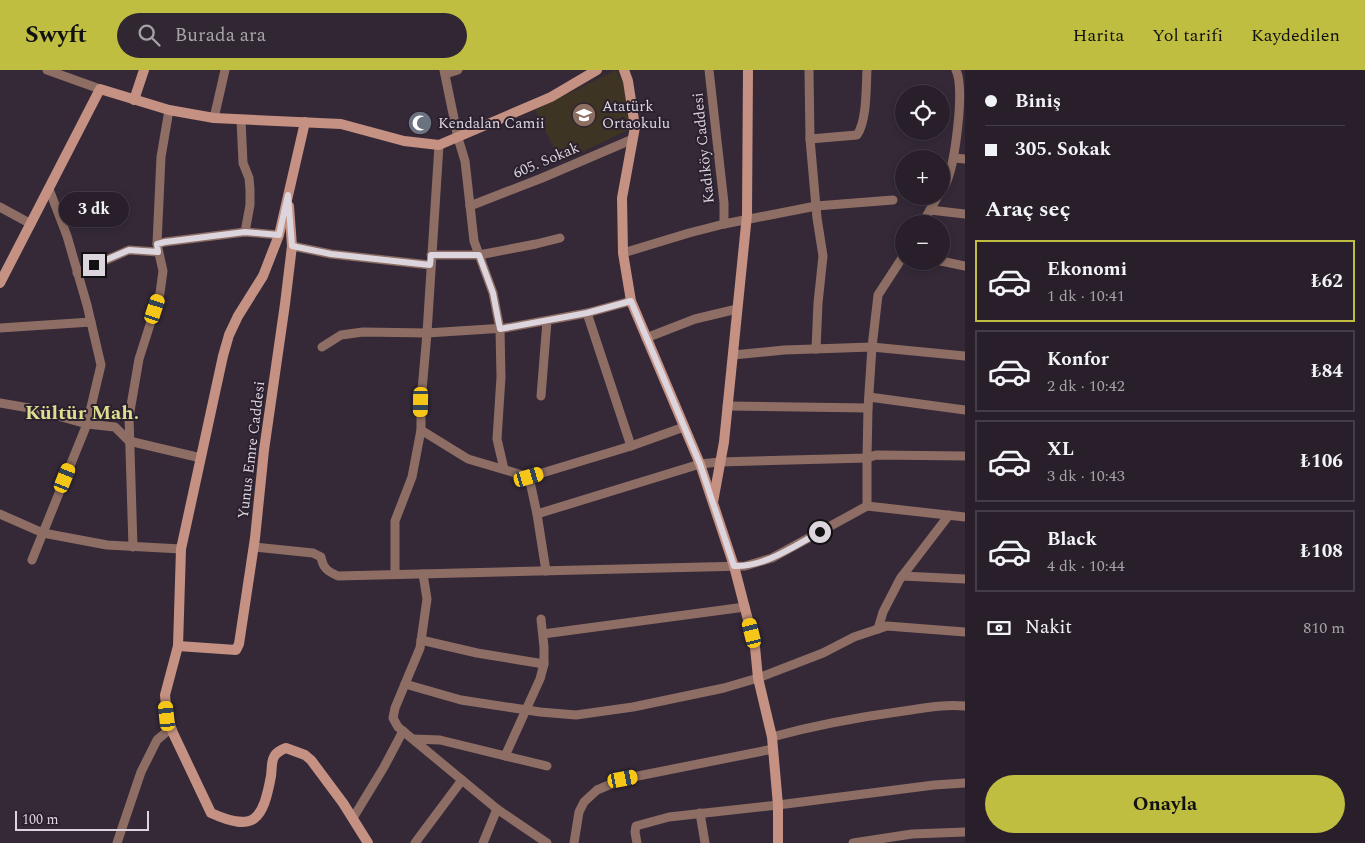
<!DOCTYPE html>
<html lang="tr">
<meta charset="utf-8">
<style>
body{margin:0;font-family:Spectral,serif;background:#302732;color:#f1f3f6;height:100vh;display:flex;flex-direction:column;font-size:19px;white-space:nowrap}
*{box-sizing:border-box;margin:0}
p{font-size:16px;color:#a5a2a8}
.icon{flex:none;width:28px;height:28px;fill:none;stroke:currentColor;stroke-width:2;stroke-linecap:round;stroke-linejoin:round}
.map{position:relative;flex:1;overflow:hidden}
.panel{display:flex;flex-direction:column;background:#281f2a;width:400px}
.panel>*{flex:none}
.hud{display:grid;align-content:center;height:110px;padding:0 20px;background:#281f2a}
.buttons{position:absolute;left:895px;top:15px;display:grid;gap:10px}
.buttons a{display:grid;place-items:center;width:55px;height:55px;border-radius:50%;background:#281f2a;box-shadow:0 2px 8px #0003,0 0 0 1px #443d47;font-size:25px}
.scale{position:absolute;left:15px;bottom:12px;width:134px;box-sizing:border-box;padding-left:5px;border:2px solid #dcd5de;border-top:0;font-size:14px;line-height:18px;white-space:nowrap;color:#dcd5de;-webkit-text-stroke:4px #2b202e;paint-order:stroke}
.end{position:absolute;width:22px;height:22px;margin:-11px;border:6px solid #dcd5de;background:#111;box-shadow:0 0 0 2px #111}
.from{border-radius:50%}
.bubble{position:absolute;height:35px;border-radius:18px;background:#281f2a;box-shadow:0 2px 8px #0003,0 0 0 1px #443d47;font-size:16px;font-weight:700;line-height:35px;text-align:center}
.car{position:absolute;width:15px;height:30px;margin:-15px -8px;border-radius:6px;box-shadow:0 0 4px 1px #0007;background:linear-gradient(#f5c518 24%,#345 0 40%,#f5c518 0 76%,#345 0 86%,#f5c518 0)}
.hud b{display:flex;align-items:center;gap:18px;height:48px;font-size:19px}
.hud b+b{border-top:1px solid #443d47}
.hud i{width:12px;height:12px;background:#f1f3f6}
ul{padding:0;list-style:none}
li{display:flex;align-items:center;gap:15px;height:82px;margin:0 10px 8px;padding:0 10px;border:2px solid #443d47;border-radius:0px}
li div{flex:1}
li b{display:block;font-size:19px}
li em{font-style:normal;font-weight:700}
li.selected{border-color:#c0be41}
li>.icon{width:45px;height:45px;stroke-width:1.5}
h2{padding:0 20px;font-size:22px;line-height:60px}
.pay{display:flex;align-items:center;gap:12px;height:55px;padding:0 20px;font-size:19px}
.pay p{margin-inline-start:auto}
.cta{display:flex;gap:10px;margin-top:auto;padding:10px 20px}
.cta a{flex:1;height:58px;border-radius:30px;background:#c0be41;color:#111;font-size:20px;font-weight:700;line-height:58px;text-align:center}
header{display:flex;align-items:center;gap:30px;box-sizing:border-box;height:70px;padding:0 25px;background:#c0be41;color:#111}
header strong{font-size:24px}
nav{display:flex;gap:28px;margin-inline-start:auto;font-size:18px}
.search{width:350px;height:45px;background:#302732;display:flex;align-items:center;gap:12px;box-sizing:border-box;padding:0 18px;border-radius:28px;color:#a5a2a8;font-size:19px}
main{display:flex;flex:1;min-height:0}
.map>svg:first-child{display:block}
.education{fill:#3e3424}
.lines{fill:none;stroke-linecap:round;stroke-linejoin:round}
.street{stroke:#8e6e64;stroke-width:9}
.secondary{stroke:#c59182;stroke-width:10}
.route{stroke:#dcd5de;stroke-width:6}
.labels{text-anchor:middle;stroke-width:4;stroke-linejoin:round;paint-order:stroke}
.poi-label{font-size:15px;fill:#dcd5de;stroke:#2b202e;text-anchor:start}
.street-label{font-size:15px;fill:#dcd5de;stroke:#2b202e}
.district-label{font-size:20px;font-weight:bold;fill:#dede90;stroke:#2b202e}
</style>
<header>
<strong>Swyft</strong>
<div class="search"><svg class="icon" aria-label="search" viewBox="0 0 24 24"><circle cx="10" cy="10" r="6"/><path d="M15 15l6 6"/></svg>Burada ara</div>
<nav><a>Harita</a><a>Yol tarifi</a><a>Kaydedilen</a></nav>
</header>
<main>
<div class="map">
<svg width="965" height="773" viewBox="0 0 965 773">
<rect width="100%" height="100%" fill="#352938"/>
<path class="education" d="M616 0 623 12 629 37 630 59 561 92 535 40Z"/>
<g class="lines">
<g class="street">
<path d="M47 0 100 19"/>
<path d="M444 0 458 68 465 91 474 171 493 223 500 259 501 307 497 369 504 399"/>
<path d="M709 0 724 133V154"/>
<path d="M809 0 810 69 817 148 823 186 818 233 816 279"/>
<path d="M445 4 458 0"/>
<path d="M214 48 225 0"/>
<path d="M241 50 243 93 249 108 250 119V135L245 162"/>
<path d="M810 69 857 65C867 51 866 17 867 0"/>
<path d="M954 88 965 89"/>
<path d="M941 121C943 118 946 115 947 111 955 91 965 19 956 0"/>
<path d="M470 136 542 108 633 69"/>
<path d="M0 137 31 154"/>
<path d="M930 140 965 144"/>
<path d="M922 154 938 126"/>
<path d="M157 174 165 172 245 162 279 165"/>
<path d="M292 176 331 184 430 195"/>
<path d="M623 183 689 163 724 154 816 136 893 130"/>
<path d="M431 185H479L536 174 560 168"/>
<path d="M941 191 965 196"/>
<path d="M77 203 129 180 158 182"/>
<path d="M587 243 631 376"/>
<path d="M0 258 91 252"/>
<path d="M646 268 695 249 737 239"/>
<path d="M322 277 341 265 363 262 427 263 505 258 587 243 631 231"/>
<path d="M733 285 784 280 872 277 965 286"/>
<path d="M541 326 547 251"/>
<path d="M869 327 965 340"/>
<path d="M0 333 29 338 87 354 115 357 129 371 201 388"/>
<path d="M727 336 868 338"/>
<path d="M421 360 468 389 529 407 631 376 684 357"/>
<path d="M529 407 537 444 546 501"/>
<path d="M867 436 965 447"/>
<path d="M0 444 43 463 107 475 181 479"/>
<path d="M537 444 700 394 720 392 867 388 876 385 965 386"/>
<path d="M133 477 129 347 139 289 160 223 163 201 157 174 161 87 169 40"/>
<path d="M254 477 313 483 321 487C323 498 327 501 338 506L745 496 772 488 867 436V388L868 338 872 277 878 225 904 185"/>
<path d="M32 490 87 354 101 295 87 235 67 166 49 119"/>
<path d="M395 504V451L412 407 421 360V332L427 263 439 75"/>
<path d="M423 504 427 529 420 578 395 638 393 648 398 657 497 739 547 773"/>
<path d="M902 506 965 509"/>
<path d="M878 559 883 542 900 509 949 445"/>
<path d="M543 564 745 537"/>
<path d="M421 570 477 583 544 594"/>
<path d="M405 614 461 630 540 642 576 645 633 637 724 618 758 608 823 583 854 567 887 556 965 562"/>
<path d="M772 667C816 655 859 647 904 641 924 638 944 634 965 636"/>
<path d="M413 669 440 670 547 696"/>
<path d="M505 686 540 609 544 594V577L541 549"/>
<path d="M700 743 705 773"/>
<path d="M353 748 384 697 403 661"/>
<path d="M117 773 141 702 157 670 171 658"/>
<path d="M415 773 462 710"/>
<path d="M483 773 497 739"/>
<path d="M574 773 579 742 584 732 597 720 623 709 773 679"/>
<path d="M637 773 635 762 636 756 669 747 778 735 934 715 965 713"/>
<path d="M853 773 912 764 965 762"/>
</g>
<g class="secondary">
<path d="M624 0 628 11 635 57 622 128 623 183 631 231 700 394 734 496 755 577 758 608 772 667 778 735V773"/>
<path d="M134 30 144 0"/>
<path d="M305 52 279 165 263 206 238 246 229 265 223 286 181 479 178 576 165 625 167 646 173 663 211 743C255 763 263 749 271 706 272 700 271 692 274 687 276 682 281 680 286 678L305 685 311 690 343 733 368 773"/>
<path d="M0 213 100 19 169 40 214 48 341 54 404 71 439 75 551 27 597 0"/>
<path d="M713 432 724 372 747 145 748 0"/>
<path d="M178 576 236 580 239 574 255 468 264 380 285 234 292 176 289 136"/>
</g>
</g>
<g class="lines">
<path class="route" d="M94 195 129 180 158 182 157 174 165 172 245 162 279 165 288 125 292 176 331 184 430 195 431 185H479L493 223 500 259 587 243 631 231 700 394 734 496C765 497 794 476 820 462"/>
</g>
<defs>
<g id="school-disc" transform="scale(1.25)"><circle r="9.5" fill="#8d6e63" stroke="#2b202e"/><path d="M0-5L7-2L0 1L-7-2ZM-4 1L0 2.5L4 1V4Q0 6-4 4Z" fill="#fff"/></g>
<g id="mosque-disc" transform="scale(1.25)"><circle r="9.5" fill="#6b7280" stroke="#2b202e"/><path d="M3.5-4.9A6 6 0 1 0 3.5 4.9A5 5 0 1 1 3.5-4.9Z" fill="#fff"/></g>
</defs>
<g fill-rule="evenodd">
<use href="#school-disc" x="584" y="45"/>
<use href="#mosque-disc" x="420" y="53"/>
</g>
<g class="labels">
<g class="poi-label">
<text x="602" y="41">Atatürk<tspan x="602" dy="17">Ortaokulu</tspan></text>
<text x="438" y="58">Kendalan Camii</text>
</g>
<g class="street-label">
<text transform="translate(703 78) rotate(-96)" y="5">Kadıköy Caddesi</text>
<text transform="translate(546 90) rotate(-23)" y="5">605. Sokak</text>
<text transform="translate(251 380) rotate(-83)" y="5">Yunus Emre Caddesi</text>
</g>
<g class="district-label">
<text x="82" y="349">Kültür Mah.</text>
</g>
</g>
</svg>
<div class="buttons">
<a><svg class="icon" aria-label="locate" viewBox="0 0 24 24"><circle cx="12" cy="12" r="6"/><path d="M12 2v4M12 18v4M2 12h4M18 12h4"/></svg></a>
<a>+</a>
<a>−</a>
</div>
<div class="scale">100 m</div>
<i class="end from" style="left:820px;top:462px"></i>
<i class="end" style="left:94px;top:195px"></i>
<div class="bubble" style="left:59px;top:122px;width:70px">3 dk</div>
<i class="car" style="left:155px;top:239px;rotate:18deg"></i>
<i class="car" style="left:421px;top:332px;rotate:181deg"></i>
<i class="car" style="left:529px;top:407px;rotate:74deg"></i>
<i class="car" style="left:65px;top:408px;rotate:22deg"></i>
<i class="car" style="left:752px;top:563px;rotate:346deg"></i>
<i class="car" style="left:167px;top:646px;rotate:354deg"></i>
<i class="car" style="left:623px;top:709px;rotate:79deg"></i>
</div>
<section class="panel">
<div class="hud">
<b><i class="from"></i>Biniş</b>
<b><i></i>305. Sokak</b>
</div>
<h2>Araç seç</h2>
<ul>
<li class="selected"><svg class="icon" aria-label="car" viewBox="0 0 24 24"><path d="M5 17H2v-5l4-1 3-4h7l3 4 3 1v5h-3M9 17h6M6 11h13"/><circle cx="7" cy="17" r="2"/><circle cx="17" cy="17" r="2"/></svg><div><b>Ekonomi</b><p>1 dk · 10:41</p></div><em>₺62</em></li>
<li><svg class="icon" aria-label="car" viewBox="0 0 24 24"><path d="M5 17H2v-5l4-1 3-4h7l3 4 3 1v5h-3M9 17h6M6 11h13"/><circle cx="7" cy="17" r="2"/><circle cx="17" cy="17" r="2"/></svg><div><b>Konfor</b><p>2 dk · 10:42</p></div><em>₺84</em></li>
<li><svg class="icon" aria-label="car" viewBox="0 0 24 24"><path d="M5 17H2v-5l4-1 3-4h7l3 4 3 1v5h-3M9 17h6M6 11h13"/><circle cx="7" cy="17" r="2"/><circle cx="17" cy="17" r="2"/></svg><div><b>XL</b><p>3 dk · 10:43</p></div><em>₺106</em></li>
<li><svg class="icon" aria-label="car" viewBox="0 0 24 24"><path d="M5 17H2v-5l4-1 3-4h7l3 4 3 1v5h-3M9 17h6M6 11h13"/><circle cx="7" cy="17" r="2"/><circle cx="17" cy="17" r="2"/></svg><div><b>Black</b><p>4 dk · 10:44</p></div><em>₺108</em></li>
</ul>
<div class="pay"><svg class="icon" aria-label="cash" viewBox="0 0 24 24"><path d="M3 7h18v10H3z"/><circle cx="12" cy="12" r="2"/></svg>Nakit<p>810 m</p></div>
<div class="cta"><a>Onayla</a></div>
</section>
</main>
